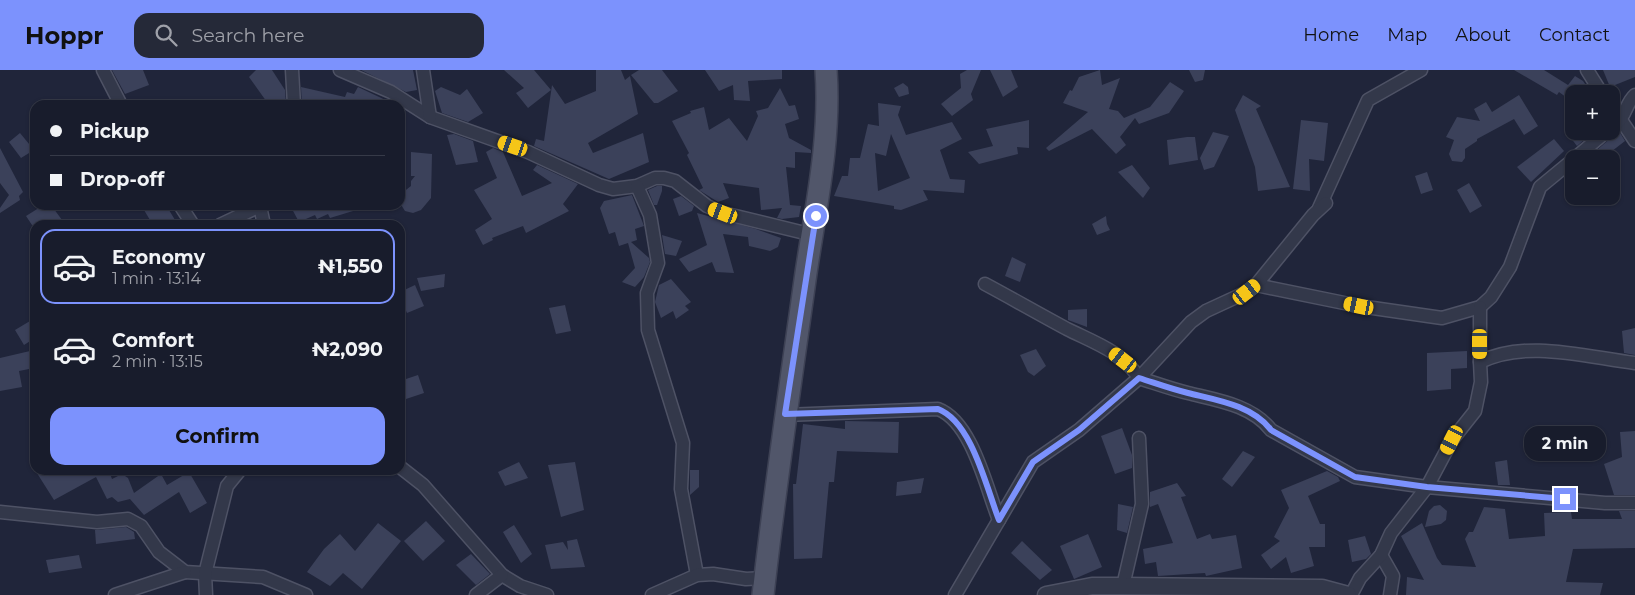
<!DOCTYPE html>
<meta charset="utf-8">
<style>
body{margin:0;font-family:Montserrat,sans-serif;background:#252938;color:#f1f3f6;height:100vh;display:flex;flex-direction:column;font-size:19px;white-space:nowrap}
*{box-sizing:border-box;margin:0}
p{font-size:16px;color:#9fa1a9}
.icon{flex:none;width:28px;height:28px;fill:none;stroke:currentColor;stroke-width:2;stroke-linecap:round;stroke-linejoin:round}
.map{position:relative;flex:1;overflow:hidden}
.details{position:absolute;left:30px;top:150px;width:375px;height:255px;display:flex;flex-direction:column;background:#181c2c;border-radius:15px;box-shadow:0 1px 4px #0004,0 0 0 1px #363a48}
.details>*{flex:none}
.top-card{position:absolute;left:30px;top:30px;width:375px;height:110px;border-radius:15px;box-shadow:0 1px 4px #0004,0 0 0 1px #363a48;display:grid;align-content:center;height:110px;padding:0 20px;background:#181c2c}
.buttons{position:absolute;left:1565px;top:15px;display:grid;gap:10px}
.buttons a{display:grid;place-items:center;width:55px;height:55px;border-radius:10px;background:#181c2c;box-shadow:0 1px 4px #0004,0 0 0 1px #363a48;font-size:25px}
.end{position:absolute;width:22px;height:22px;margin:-11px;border:6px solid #7c92fd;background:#fff;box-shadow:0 0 0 2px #fff}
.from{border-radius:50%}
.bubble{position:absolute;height:35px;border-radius:15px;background:#181c2c;box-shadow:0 1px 4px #0004,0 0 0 1px #363a48;font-size:16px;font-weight:700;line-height:35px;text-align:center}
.car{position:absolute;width:15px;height:30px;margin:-15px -8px;border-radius:6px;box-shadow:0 0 4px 1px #0007;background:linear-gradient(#f5c518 24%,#345 0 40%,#f5c518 0 76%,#345 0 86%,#f5c518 0)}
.top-card b{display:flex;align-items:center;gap:18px;height:48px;font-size:19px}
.top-card b+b{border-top:1px solid #363a48}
.top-card i{width:12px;height:12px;background:#f1f3f6}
ul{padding:9px 0 0;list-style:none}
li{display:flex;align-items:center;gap:15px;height:75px;margin:0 10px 8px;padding:0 10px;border:2px solid transparent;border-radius:15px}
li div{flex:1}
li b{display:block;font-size:19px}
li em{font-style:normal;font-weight:700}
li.current{border-color:#7c92fd}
li>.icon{width:45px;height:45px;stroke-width:1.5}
.button{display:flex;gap:10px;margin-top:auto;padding:10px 20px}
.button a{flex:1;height:58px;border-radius:15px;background:#7c92fd;color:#111;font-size:20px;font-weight:700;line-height:58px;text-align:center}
header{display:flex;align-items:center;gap:30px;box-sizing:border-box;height:70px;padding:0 25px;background:#7c92fd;color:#111}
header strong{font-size:24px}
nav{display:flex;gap:28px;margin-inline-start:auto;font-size:18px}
.search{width:350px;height:45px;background:#252938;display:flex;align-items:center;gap:12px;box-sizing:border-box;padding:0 18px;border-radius:15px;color:#9fa1a9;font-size:19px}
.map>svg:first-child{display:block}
.building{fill:#3b415a;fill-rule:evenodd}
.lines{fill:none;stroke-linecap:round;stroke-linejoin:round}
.minor-casing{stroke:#4e5265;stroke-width:15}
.tertiary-casing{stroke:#4e5265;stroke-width:19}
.primary-casing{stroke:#3d4154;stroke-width:24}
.minor{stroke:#33384a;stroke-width:12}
.tertiary{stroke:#33384a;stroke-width:16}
.primary{stroke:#51566a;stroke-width:21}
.route{stroke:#7c92fd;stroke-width:6}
</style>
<header>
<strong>Hoppr</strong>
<div class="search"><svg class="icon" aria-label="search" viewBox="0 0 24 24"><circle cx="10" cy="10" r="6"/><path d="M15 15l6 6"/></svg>Search here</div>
<nav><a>Home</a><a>Map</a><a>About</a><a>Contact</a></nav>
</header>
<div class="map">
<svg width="1635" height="525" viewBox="0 0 1635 525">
<rect width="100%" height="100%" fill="#20253a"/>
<g class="building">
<path d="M112 0H143L149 15 125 24Z"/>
<path d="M256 0H272L285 20 286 35H269L249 7Z"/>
<path d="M361 0H413L417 20 406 22Z"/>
<path d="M504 0H534L551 20 528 38 516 23 524 18Z"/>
<path d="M596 0H621L625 10 630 6 638 44 588 73 593 83 643 63 649 92 609 109 534 76 536 69 544 71 552 15 565 34 596 21Z"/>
<path d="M639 0H662L678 21 658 33H654L631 5Z"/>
<path d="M705 0H782V9L748 11 750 31 734 30 733 15 719 21Z"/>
<path d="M967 0H981L971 24 973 30 952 46 941 34 961 18 960 4Z"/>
<path d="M990 0H1011L1018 17 1003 27Z"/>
<path d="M1100 0 1102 15 1120 8 1109 39 1118 41 1124 48 1150 37 1170 12 1184 21 1169 43 1139 54 1135 48 1120 67 1126 75 1116 84 1092 59 1049 81 1046 78 1088 42 1063 33 1070 20 1072 21 1079 7Z"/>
<path d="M1189 0H1205L1203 10 1195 12Z"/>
<path d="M1514 0H1544L1568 15 1575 6 1583 11 1592 24H1574V33L1559 22 1557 25Z"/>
<path d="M1603 0H1635V7L1610 17Z"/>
<path d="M903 13 908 17 909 24 899 27 894 18Z"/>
<path d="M301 17 345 27 347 22 354 24 358 17 396 35H302Z"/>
<path d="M441 17 460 25 467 19 483 43 468 52 442 43 435 21Z"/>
<path d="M780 18 789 36 795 35 799 49 785 54 789 68 811 80V83L795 82V98L786 97 790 135 801 136 799 147 782 149 777 148 782 138 761 140 759 118 723 113 729 128 718 132 699 120 703 118 687 85 689 83 672 51 691 43 690 41 704 37 709 60 729 48 747 71 758 46 756 41 768 38Z"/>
<path d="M1243 25 1261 36 1256 39 1290 117 1258 121 1255 97 1235 40Z"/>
<path d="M1519 25 1538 56 1524 65 1514 49 1477 69V71L1465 79V88L1462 92 1452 91 1449 84 1454 70 1446 67 1457 47 1480 51 1474 39 1486 32 1492 42Z"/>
<path d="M878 33 901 36 898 45 906 65 952 52 962 69 940 80 950 109 965 110 964 123 923 120 928 130 901 140 894 139V136L834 126 842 106H848L850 88H860L868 54 879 56ZM891 64 910 108 878 121 875 83 886 86Z"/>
<path d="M1029 50V78L1017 77 1018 84 979 94 968 82 993 76 986 59Z"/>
<path d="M1301 50 1328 53 1324 91 1309 89 1310 121 1293 119Z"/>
<path d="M1577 61H1594L1577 76 1570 67Z"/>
<path d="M1615 61H1619L1625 71 1603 88 1597 80 1612 67Z"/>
<path d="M1213 62 1229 66 1214 97 1204 100 1200 88Z"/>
<path d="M20 63 34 80 21 88 9 72Z"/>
<path d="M454 64 473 71 478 92 456 95 447 65Z"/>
<path d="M1187 67H1195L1198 90 1169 95 1167 70Z"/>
<path d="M1554 69 1564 81 1531 112 1517 97Z"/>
<path d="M0 78 23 122 19 126 20 130 0 143V138L9 125 0 113Z"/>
<path d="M493 78 503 82 522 126 552 113 533 100 537 95 578 114 563 134 569 141 526 163 523 156 492 168 493 170 483 175 475 160 492 149 474 120 497 108 486 82Z"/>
<path d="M411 82 432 84 431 128 421 140 413 143 405 141 400 133 402 123 411 116V111L415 106H411Z"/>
<path d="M1132 95 1150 118 1143 128 1118 102Z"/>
<path d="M1427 102 1433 120 1421 124 1415 106Z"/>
<path d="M1469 113 1482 136 1470 143 1457 120Z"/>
<path d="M657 116H662V121L657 135H654L648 120Z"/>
<path d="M632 125 644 156 635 159 637 170 631 172 649 188 650 192 644 207 635 217 622 212 635 198 628 173 619 176 615 162 609 164 600 138 604 131Z"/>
<path d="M681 126 694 136 692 141 679 146 673 129Z"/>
<path d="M51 135 62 150 54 155H32L26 146 42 136 45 138Z"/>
<path d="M141 135H166L178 155H153Z"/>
<path d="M302 135H363V138L330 148 328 144 317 149 315 145 299 152 292 139Z"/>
<path d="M697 143 756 159 781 168 778 177 770 181 749 176 748 167 723 164 734 203 716 202 712 192 689 202 679 189 707 175Z"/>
<path d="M1106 146 1107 154 1110 160 1097 165 1092 154Z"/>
<path d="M662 165 682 171 676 186 665 184Z"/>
<path d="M1012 187 1026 194 1020 212 1005 206Z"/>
<path d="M445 204 444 217 421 221 417 208Z"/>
<path d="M671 209 691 232 685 236 689 240 676 249 673 241 661 248 655 232 659 215Z"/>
<path d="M415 215 424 236 407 243 400 228V222Z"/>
<path d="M565 235 571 261 556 264 549 238Z"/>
<path d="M1087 239V257L1068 250V240Z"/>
<path d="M35 248V268L24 275 15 260Z"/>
<path d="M1635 258V285L1624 283 1622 261Z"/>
<path d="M1036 279 1046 296 1034 306 1028 302 1020 285Z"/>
<path d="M30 281 34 298 19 301 22 317 0 321V288Z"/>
<path d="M1467 281V298L1451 299V319L1427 321V283Z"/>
<path d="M418 305 424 323 400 331V311Z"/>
<path d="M845 351 899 352 898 383 837 381 834 412H829L822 488 794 489 793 414H796L803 354 845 359Z"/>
<path d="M1122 358 1132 385V398L1115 404 1101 366Z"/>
<path d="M1635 361V425H1614L1604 394 1622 387 1620 362Z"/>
<path d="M1243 381 1255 387 1232 417 1222 409Z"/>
<path d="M1507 390 1510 415H1498L1495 392Z"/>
<path d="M519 392 528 408 505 416 498 402Z"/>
<path d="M575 392 584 440 561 447 548 395Z"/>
<path d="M35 400H110L109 401 112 409 122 404 128 408 134 423 161 404 167 415 189 402 207 433 190 443 179 422 144 445 130 429 118 432 112 427 107 429 96 407 54 430Z"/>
<path d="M690 400H699V417L690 425Z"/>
<path d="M1327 401 1338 407 1340 411 1308 426 1320 454H1325V477H1309L1314 496 1291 503 1286 487 1271 499 1261 485 1280 471 1274 467 1289 438 1281 420Z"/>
<path d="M924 408 921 423 896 426 897 412Z"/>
<path d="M1177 413 1186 426 1181 427 1197 469 1210 464 1212 469 1236 465 1242 498 1206 506 1205 503 1158 506 1156 492 1145 494 1143 479 1173 473 1158 434 1150 437V422Z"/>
<path d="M1118 434 1133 437 1127 463 1117 460Z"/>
<path d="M1440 435 1447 441 1446 450 1441 454 1425 457 1429 441 1434 436Z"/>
<path d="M1484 437 1505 439 1509 469 1545 466 1544 443 1571 442 1572 449H1622L1619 441H1635V478L1573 479 1566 512 1603 513 1600 525H1406L1407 507 1424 510 1401 466 1422 453 1437 488 1442 495 1476 497 1465 469 1469 462H1473Z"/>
<path d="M426 451 445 471 423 491 404 471Z"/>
<path d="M378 453 401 471 362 519 343 503 330 516 307 502 324 479 340 464 355 481Z"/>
<path d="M514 455 532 484 521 493 503 462Z"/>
<path d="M126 457 134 462 135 469 96 474 95 460Z"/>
<path d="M1088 464 1102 497 1074 509 1060 476Z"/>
<path d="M1365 466 1371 484 1366 489 1352 492 1348 470Z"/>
<path d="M577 469 585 497 551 499 545 475 563 472 568 480 567 471Z"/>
<path d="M1022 471 1052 500 1040 510 1011 483Z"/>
<path d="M471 484 490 504 476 515 456 495Z"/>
<path d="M79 485 82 498 49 503 46 490Z"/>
</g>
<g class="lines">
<g class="minor-casing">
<g id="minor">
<path d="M103 0 121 35"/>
<path d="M292 0 294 35"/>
<path d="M340 0 391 22 430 47 528 82 599 115 613 119 637 116 655 108H664L675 111 707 136 723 143 813 165"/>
<path d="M423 0 430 47"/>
<path d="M1587 0 1602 24"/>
<path d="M1611 35 1635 71"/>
<path d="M1617 53C1626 45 1626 33 1635 25"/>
<path d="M1574 89 1607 61"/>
<path d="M637 116 650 145 658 193 647 223 648 260 683 373 681 419 697 505"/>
<path d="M180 135 193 155"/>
<path d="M260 136 264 155"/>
<path d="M1319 138 1368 30 1421 0"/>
<path d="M220 155 262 135"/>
<path d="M985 214C1013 229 1039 244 1067 259 1093 272 1123 282 1139 308 1155 313 1171 319 1188 323 1216 330 1252 335 1271 360L1355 407 1427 417 1605 433H1635"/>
<path d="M1256 215 1359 236 1442 248 1480 237 1491 227 1510 197 1540 117 1574 89"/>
<path d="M1480 292V237"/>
<path d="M785 345 938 339C972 352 986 417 999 450"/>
<path d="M400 397 423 415 502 505 520 516 547 525"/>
<path d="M0 442 97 452 128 449 141 456 159 482 185 502 263 507 306 525"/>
<path d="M1381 485 1393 506 1390 525"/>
<path d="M1123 516 1142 434 1139 368"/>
<path d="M115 525 185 502"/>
<path d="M206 525 205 504 227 416 240 400"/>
<path d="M476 525 502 505"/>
<path d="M652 525 697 505 713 504 746 509 765 508"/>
<path d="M955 525 1033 392 1079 360 1139 308 1191 252 1206 241 1247 222 1256 215 1313 145 1326 133"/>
<path d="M1351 525 1360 508 1381 485 1391 463 1427 417 1452 370 1475 341 1481 312 1480 292C1526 269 1586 287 1635 293"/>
</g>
</g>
<g class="tertiary-casing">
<path id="tertiary" d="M1046 525 1092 516H1123L1322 518 1348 525"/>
</g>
<g class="primary-casing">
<path id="primary" d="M763 525C775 417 791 310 806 203 816 136 831 68 826 0"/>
</g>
<use href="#minor" class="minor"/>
<use href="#tertiary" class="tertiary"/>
<use href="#primary" class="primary"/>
</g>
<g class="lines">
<path class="route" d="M816 146 785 344 938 339C972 352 986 417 999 450L1033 392 1079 360 1139 308C1155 313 1171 319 1188 323 1216 330 1252 335 1271 360L1355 407 1427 417 1565 429"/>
</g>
</svg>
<div class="buttons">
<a>+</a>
<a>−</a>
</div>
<i class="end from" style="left:816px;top:146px"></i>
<i class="end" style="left:1565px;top:429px"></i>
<div class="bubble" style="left:1524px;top:356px;width:82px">2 min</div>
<i class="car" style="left:513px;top:76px;rotate:289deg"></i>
<i class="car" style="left:723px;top:143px;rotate:291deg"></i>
<i class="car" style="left:1247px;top:222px;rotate:52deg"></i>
<i class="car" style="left:1359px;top:236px;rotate:282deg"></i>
<i class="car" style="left:1480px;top:274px;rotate:180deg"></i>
<i class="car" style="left:1123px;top:290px;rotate:307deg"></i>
<i class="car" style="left:1452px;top:370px;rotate:207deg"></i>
<div class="top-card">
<b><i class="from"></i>Pickup</b>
<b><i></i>Drop-off</b>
</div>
<section class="details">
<ul>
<li class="current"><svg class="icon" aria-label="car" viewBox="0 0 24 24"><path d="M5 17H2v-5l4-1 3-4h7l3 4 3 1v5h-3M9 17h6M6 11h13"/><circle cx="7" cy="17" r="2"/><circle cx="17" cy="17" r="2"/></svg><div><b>Economy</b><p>1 min · 13:14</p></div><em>₦1,550</em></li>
<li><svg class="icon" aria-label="car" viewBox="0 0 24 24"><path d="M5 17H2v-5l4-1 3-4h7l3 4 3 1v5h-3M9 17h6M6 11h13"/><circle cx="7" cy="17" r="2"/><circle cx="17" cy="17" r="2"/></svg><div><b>Comfort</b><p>2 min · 13:15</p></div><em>₦2,090</em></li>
</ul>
<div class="button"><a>Confirm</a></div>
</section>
</div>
